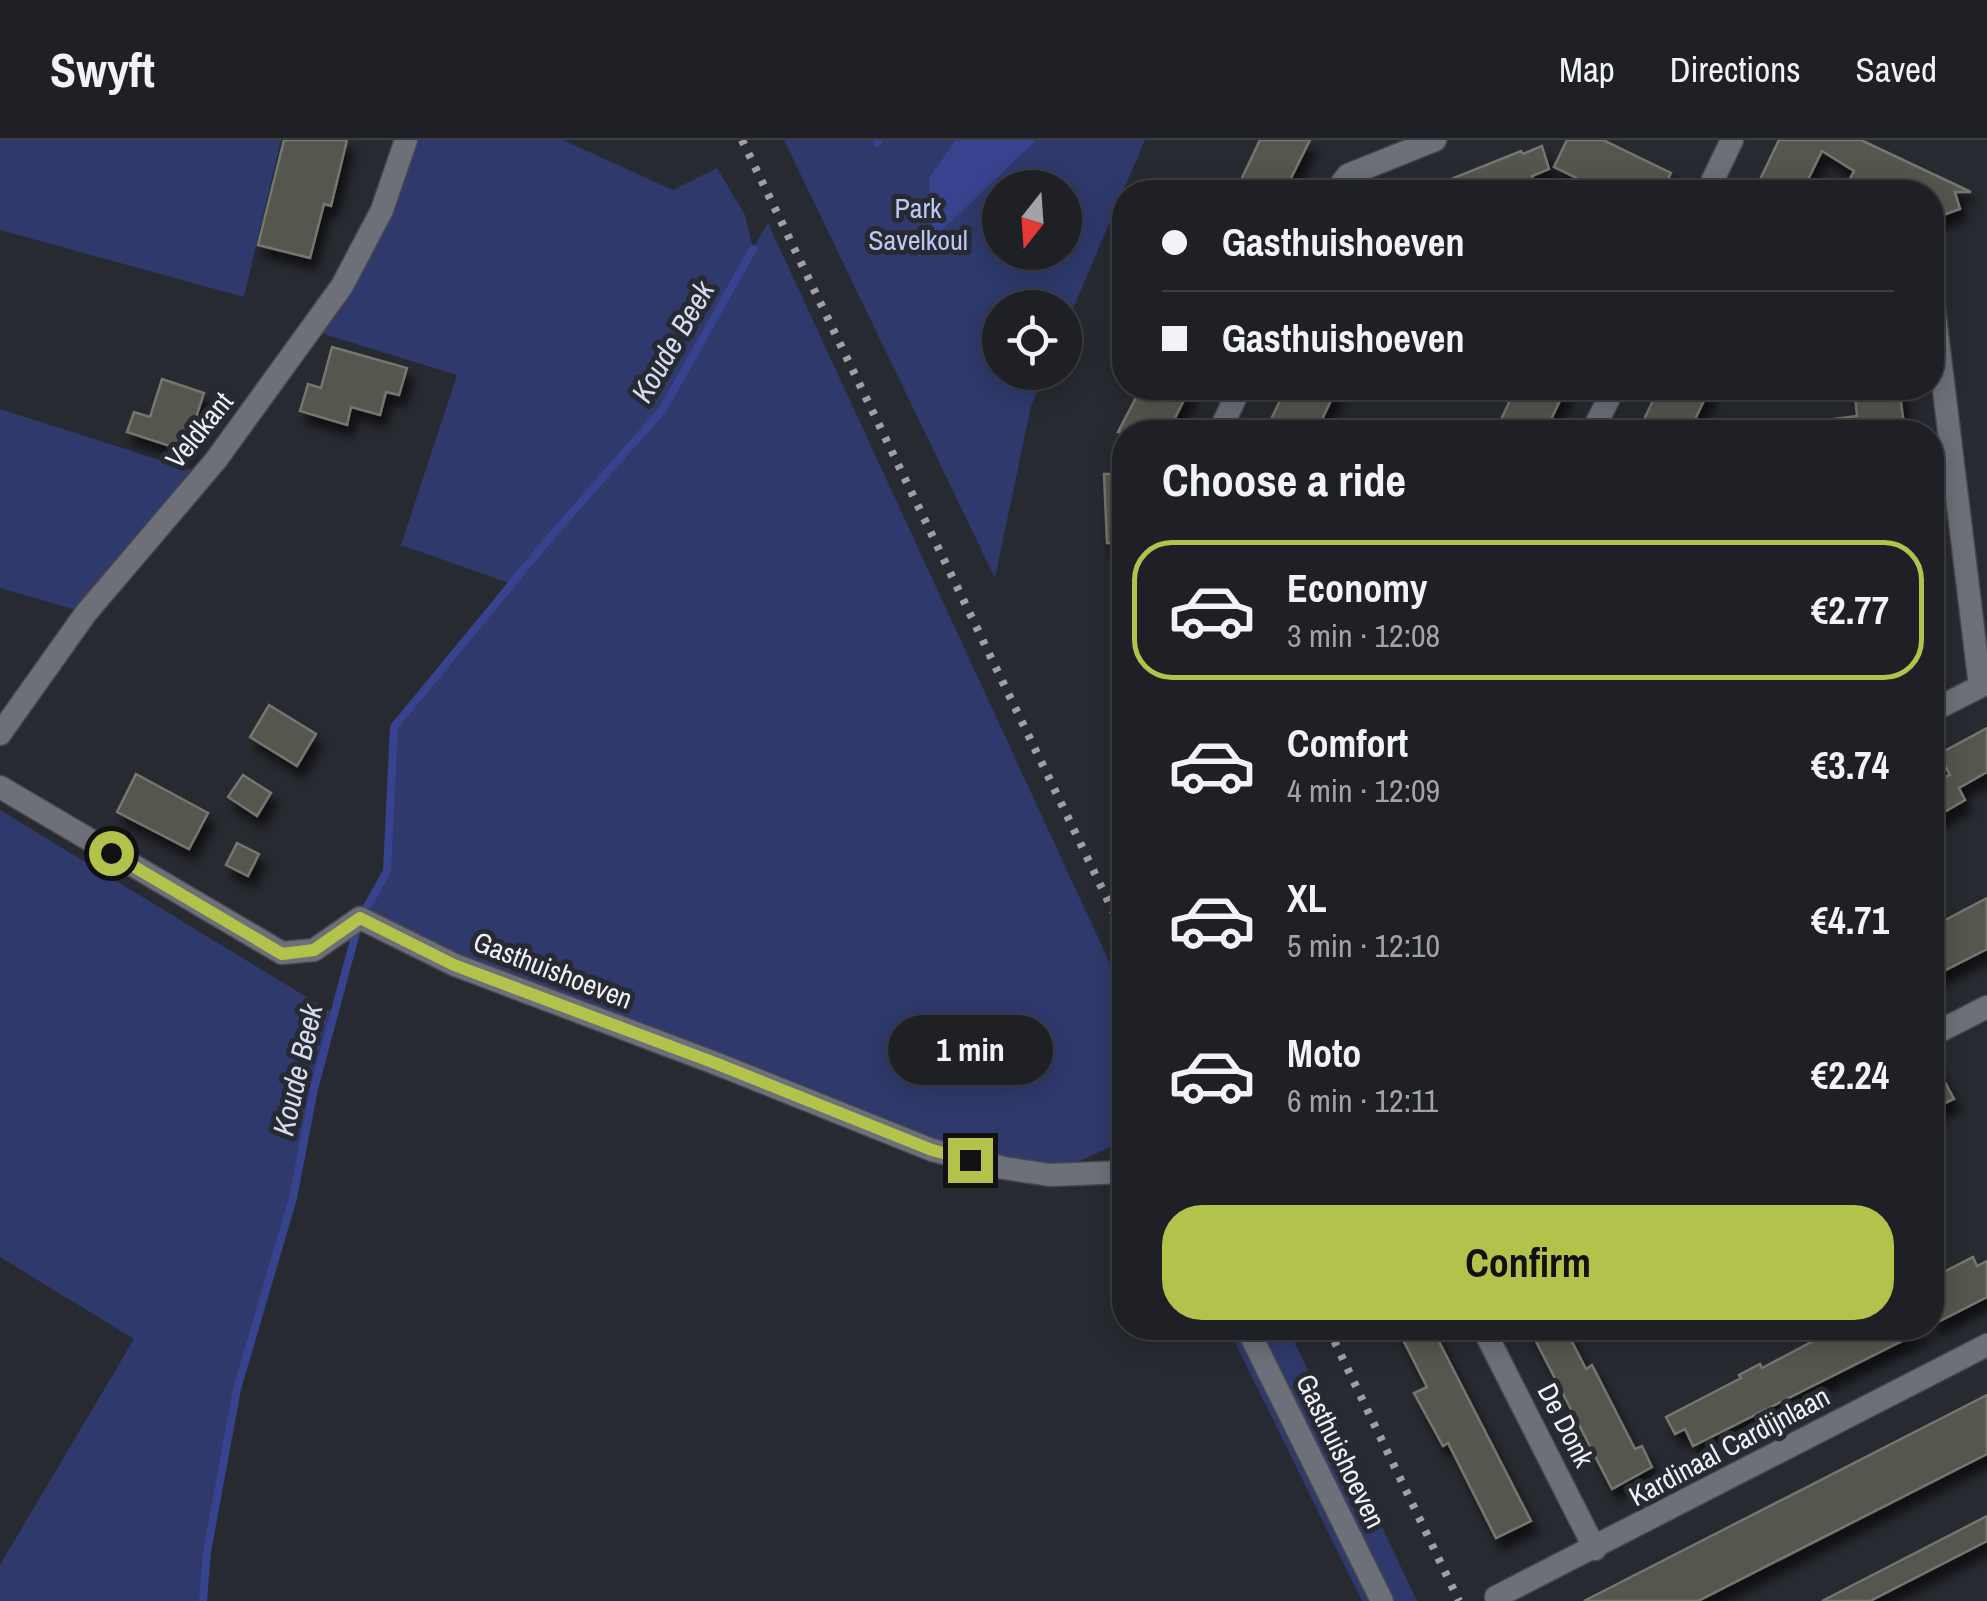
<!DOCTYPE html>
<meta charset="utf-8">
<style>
body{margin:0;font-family:"Archivo Narrow",sans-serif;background:#2b2d32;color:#f1f3f6;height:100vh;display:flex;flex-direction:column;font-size:38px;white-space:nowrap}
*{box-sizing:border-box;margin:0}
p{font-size:32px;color:#a1a3a7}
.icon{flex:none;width:55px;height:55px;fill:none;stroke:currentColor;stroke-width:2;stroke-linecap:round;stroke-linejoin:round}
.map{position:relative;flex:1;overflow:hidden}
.details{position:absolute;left:1112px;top:280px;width:832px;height:920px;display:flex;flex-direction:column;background:#1e2025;border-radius:40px;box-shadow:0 5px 25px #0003,0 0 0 2px #3c3e42}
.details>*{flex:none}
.top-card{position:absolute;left:1112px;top:40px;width:832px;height:220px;border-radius:40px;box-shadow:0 5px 25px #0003,0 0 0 2px #3c3e42;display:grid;align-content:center;height:220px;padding:0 50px;background:#1e2025}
.needle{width:65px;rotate:197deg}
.controls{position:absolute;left:982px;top:30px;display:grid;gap:20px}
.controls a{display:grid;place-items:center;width:100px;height:100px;border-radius:50%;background:#1e2025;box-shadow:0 5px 25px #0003,0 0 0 2px #3c3e42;font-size:50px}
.end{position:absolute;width:45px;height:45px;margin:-22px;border:12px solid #b3c24b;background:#111;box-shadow:0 0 0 5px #111}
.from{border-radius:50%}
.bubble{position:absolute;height:70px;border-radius:35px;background:#1e2025;box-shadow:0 5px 25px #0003,0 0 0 2px #3c3e42;font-size:32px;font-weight:800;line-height:70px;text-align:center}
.top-card b{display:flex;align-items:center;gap:35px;height:95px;font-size:38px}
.top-card b+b{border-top:2px solid #3c3e42}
.top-card i{width:25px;height:25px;background:#f1f3f6}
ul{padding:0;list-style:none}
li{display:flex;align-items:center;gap:30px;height:140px;margin:0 20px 15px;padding:0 30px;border:5px solid transparent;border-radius:40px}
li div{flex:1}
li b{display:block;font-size:38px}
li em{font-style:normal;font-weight:800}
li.current{border-color:#b3c24b}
li>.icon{width:90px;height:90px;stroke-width:1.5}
h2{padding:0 50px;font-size:45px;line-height:120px}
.action{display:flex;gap:20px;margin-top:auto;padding:20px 50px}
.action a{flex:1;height:115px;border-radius:40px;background:#b3c24b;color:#111;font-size:40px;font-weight:800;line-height:115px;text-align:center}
header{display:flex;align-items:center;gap:60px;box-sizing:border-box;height:140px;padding:0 50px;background:#1e2025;border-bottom:2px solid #3c3e42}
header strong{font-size:48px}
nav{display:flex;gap:55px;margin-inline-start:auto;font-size:35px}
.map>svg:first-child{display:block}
.green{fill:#30396c;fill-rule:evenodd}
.water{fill:#38438f}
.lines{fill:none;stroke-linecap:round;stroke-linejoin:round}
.stream{stroke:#38438f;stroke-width:8}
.building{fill:#54564e;stroke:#75776e;stroke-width:2.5;filter:url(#shadow)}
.minor-casing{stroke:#46484e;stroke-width:25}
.minor{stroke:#6e7079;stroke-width:22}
.rail{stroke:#9ea0a6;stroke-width:8;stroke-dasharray:5 10;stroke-linecap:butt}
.route{stroke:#b3c24b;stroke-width:12}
.labels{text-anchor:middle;stroke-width:10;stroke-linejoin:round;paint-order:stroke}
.park-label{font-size:28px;fill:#bcc8f3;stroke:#282a31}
.street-label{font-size:28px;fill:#eff1f6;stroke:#282a31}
.water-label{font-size:30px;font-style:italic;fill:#d5dcf2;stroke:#282a31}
</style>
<header>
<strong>Swyft</strong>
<nav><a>Map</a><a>Directions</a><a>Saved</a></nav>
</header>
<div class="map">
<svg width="1987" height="1461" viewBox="0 0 1987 1461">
<defs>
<filter id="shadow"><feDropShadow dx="6" dy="11" stdDeviation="5" flood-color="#0009"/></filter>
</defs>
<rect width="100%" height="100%" fill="#282a31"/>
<g class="green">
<path d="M0 0H281L244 157 0 90Z"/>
<path d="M406 0H563L673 50 717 28 745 75 753 108 768 83 1125 856V1000L1050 1035 1004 1028 360 778 387 731 394 587 514 441 506 442 401 405 457 235 311 190Z"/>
<path d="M784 0H1145L1065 187V168H1000V232L1046 233 1031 266 995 438ZM1000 48H1065V112H1000Z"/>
<path d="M0 269 204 334 86 473 0 448Z"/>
<path d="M0 670 336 875 314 949 293 1058 237 1249 207 1412 203 1461H0V1425L134 1199 0 1117Z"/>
<path d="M1228 1188H1288L1417 1461H1362Z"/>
</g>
<path class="water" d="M956 0H1036L932 100 929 38Z"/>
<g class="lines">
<g class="stream">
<path d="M877 3 879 0"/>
<path d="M362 776 387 731 394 587 547 401 663 269 753 109"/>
<path d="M203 1461 207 1412 237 1249 293 1058 314 949 357 789"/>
</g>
</g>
<g class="building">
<path d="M284 0H347L331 66 324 64 310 118 258 105Z"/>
<path d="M1260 0H1310L1284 52H1244L1240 42Z"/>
<path d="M1567 0H1603L1671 33 1661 52H1605L1554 27Z"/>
<path d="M1779 0H1861L1971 52H1955L1960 69 1932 79V52H1843L1854 31 1822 11 1802 52H1754Z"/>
<path d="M1542 6 1549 29 1532 36 1537 52H1419L1521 11 1523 14Z"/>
<path d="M332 207 407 228 399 255 386 252 380 275 351 267 347 285 300 271 308 244 321 248Z"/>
<path d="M162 239 204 253 185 311 127 292 134 272 150 277Z"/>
<path d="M1141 248H1190L1168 292H1118Z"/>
<path d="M1286 248H1337L1316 292H1265Z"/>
<path d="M1516 248H1566L1545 292H1495Z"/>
<path d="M1659 248H1710L1689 292H1638Z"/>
<path d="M1863 248H1899L1905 292H1819L1818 281 1857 276 1855 255 1864 253Z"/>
<path d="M1104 334H1125V403H1107Z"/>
<path d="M269 565 316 594 297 626 250 597Z"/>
<path d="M1987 588V632L1959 648 1965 660 1932 679V643L1950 635 1939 614Z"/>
<path d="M136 634 208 673 189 709 117 672Z"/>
<path d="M243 635 271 653 257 676 228 657Z"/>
<path d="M237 703 259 714 248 736 226 725Z"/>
<path d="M1987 758V809L1932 837V787Z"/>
<path d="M1932 918 1954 959 1932 969Z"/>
<path d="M1973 1117 1977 1126 1987 1121V1157L1932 1185V1138Z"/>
<path d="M1397 1188H1432L1531 1381 1496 1398 1448 1303 1443 1306 1414 1253 1427 1247Z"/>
<path d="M1529 1188H1565L1586 1229 1592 1225 1635 1309 1642 1306 1652 1327 1612 1349Z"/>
<path d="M1838 1188H1928L1693 1306 1685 1289 1675 1294 1666 1277 1741 1238 1739 1235 1760 1224 1762 1228Z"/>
<path d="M1987 1255V1314L1698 1461H1584Z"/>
<path d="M1987 1376V1401L1870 1461H1822Z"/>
</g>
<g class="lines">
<g class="minor-casing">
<g id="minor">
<path d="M1335 52 1348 35 1435 0"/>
<path d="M1707 52 1732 0"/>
<path d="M1933 160 1980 546"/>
<path d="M1219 292 1240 248"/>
<path d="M1592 292 1614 248"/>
<path d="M1932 571 1987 543"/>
<path d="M0 594 86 473 216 320 342 146 382 70 406 0"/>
<path d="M0 647 282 813 314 810 360 778 455 825 715 923 932 1010 1004 1028 1050 1035 1125 1032"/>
<path d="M1932 895 1987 867"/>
<path d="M1247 1188 1382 1461"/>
<path d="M1483 1188 1595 1409"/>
<path d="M1496 1457 1987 1205"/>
</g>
</g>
<use href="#minor" class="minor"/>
<g class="rail">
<path d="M742 0 1125 796"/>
<path d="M1328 1188 1459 1461"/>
</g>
</g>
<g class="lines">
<path class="route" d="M111 713 282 814 314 810 360 778 454 825 715 923 932 1010 970 1020"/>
</g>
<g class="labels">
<g class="park-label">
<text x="918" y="78">Park<tspan x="918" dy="32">Savelkoul</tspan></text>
</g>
<g class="street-label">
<text transform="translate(199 290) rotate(-51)" y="10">Veldkant</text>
<text transform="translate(553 830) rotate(21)" y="10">Gasthuishoeven</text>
<text transform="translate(1566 1285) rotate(63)" y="10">De Donk</text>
<text transform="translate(1729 1306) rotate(-28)" y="10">Kardinaal Cardijnlaan</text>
<text transform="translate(1341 1311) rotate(64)" y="10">Gasthuishoeven</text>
</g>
<g class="water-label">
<text transform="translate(673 202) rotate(-60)" y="10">Koude Beek</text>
<text transform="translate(298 930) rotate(-77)" y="10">Koude Beek</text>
</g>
</g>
</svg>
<div class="controls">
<a><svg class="needle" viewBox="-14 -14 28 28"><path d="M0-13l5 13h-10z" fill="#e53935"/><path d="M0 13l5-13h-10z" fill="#a1a3a7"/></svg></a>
<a><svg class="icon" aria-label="locate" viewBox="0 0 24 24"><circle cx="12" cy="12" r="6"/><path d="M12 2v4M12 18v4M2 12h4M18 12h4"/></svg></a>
</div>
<i class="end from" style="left:111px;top:713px"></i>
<i class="end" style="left:970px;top:1020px"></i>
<div class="bubble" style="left:888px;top:875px;width:165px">1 min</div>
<div class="top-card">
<b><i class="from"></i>Gasthuishoeven</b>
<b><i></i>Gasthuishoeven</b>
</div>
<section class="details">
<h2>Choose a ride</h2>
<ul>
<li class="current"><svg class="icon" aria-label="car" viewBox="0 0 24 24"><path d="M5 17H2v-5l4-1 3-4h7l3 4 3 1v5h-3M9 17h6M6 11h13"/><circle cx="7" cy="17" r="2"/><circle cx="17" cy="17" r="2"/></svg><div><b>Economy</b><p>3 min · 12:08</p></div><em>€2.77</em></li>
<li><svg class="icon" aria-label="car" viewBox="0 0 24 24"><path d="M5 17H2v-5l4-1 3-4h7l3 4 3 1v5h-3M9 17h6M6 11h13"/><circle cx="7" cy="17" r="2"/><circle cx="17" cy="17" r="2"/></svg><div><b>Comfort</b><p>4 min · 12:09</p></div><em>€3.74</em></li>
<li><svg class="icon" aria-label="car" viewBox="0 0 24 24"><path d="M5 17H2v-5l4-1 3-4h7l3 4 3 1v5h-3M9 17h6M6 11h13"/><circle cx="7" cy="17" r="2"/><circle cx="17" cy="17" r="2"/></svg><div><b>XL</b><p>5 min · 12:10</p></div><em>€4.71</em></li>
<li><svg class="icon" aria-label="car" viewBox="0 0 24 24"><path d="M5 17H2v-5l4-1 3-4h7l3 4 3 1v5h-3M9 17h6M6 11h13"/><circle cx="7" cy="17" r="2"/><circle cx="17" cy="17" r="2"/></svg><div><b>Moto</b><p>6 min · 12:11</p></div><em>€2.24</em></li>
</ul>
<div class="action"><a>Confirm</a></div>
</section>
</div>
